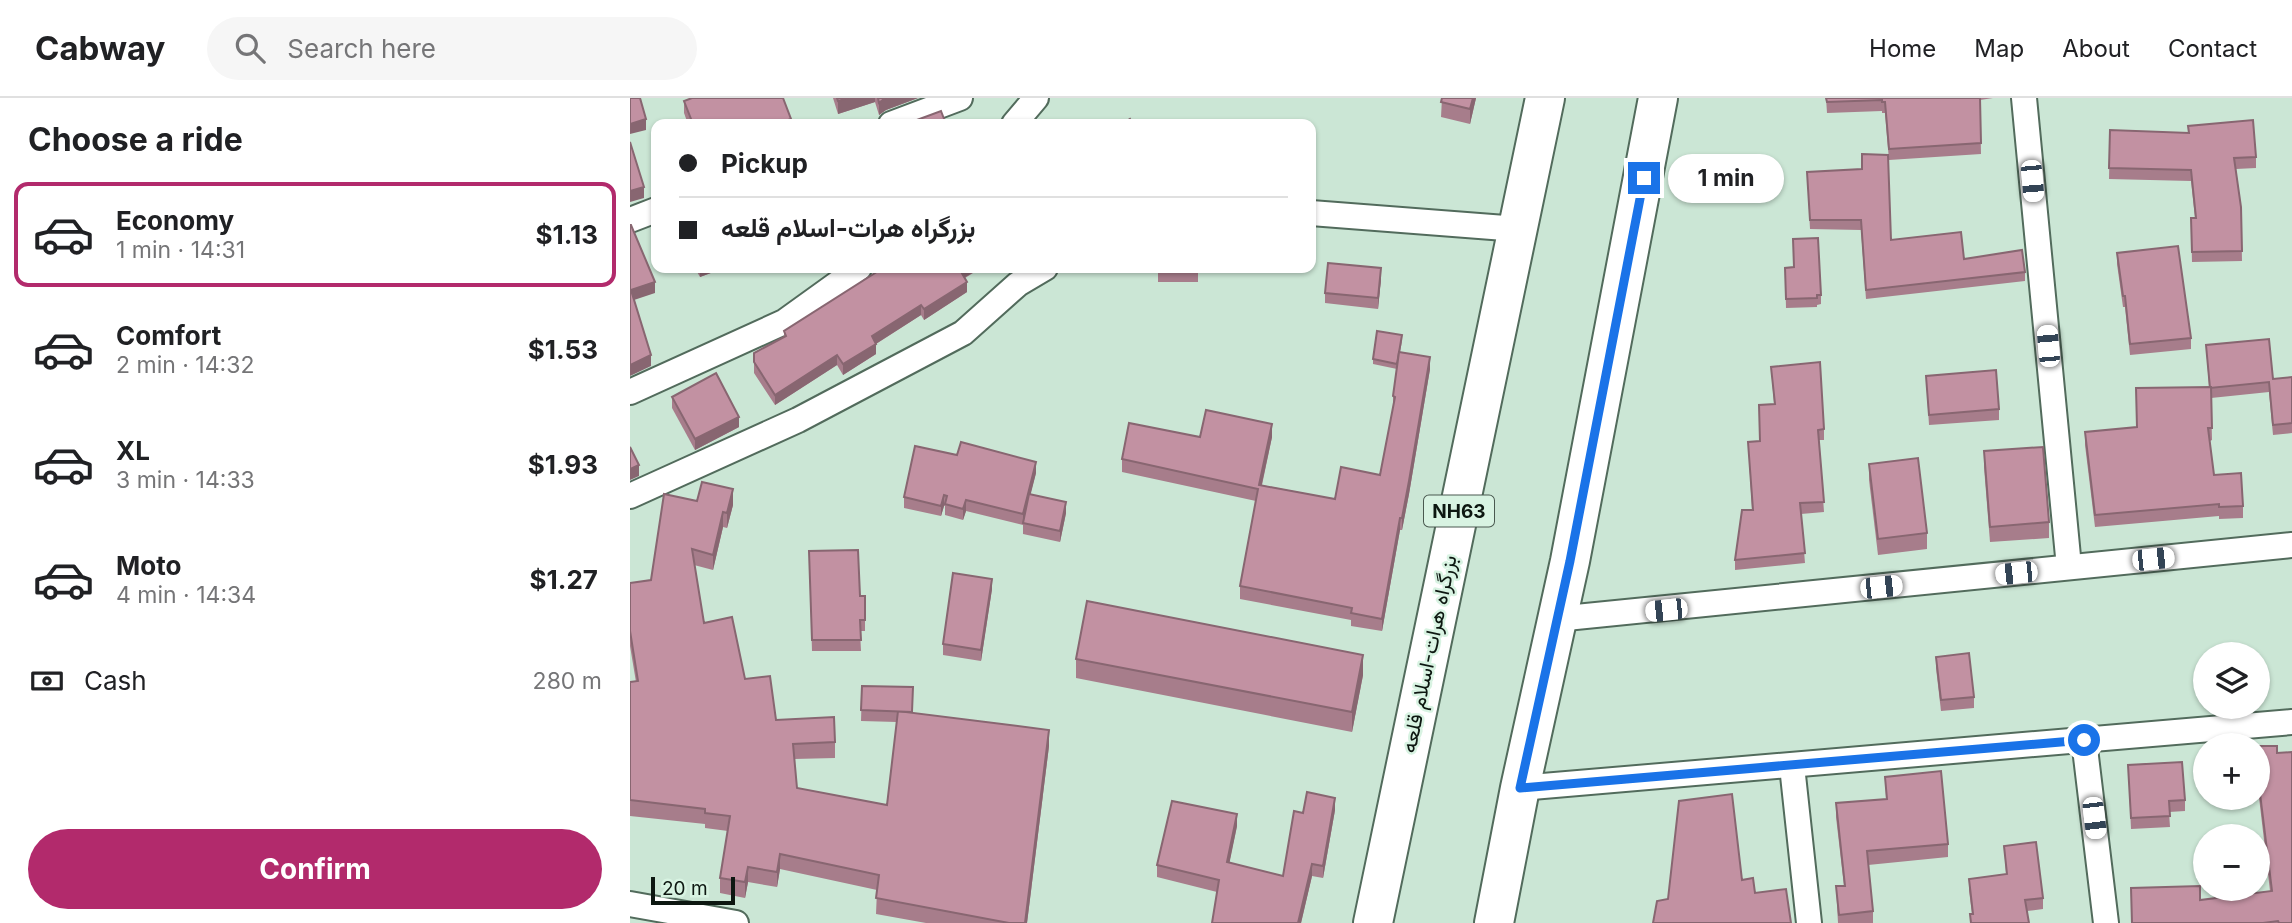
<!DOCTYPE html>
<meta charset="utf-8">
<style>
body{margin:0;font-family:Inter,Vazirmatn,sans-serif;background:#f6f6f6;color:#202124;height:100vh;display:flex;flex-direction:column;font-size:26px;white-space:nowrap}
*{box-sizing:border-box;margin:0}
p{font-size:23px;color:#757577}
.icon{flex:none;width:38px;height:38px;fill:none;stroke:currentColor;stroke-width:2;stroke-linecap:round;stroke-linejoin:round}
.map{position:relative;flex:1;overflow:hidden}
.details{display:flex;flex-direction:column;background:#fff;width:630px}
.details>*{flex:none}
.top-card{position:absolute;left:21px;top:21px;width:665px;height:154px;border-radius:14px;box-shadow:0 2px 5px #0004;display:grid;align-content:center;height:154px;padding:0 28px;background:#fff}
.tools{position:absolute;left:1563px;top:544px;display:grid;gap:14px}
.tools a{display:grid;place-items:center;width:77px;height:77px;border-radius:50%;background:#fff;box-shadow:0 2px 5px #0004;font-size:35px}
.scale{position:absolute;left:21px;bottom:18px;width:84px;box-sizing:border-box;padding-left:7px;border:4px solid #0d1711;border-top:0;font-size:19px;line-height:24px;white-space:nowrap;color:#0d1711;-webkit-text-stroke:5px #d8f3e2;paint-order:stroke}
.end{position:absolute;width:32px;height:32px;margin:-16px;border:9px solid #1a73e8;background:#fff;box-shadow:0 0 0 4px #fff}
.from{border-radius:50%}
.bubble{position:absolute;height:49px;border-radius:24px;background:#fff;box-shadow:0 2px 5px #0004;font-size:23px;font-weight:700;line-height:49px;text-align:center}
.car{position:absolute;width:21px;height:42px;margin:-21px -10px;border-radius:9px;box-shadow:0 0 5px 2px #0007;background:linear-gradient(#fff 24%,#345 0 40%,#fff 0 76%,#345 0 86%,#fff 0)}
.top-card b{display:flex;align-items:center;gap:24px;height:66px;font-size:26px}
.top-card b+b{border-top:2px solid #e0e0e0}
.top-card i{width:18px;height:18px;background:#202124}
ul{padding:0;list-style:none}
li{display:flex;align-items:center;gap:21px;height:105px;margin:0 14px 10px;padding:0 14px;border:4px solid transparent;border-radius:14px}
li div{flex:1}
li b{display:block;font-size:26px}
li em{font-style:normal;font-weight:700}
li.on{border-color:#b22a6c}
li>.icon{width:63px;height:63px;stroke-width:1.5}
h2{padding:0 28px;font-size:32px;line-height:84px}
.pay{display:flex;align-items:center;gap:18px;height:77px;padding:0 28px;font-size:26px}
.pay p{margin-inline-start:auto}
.button{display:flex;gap:14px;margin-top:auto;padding:14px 28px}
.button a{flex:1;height:80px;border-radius:42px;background:#b22a6c;color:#fff;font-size:28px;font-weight:700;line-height:80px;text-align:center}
header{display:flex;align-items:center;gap:42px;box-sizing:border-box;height:98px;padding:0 35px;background:#fff;border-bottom:2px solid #e0e0e0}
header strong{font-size:33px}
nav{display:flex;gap:38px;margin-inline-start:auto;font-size:24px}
.search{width:490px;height:63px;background:#f6f6f6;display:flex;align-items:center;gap:18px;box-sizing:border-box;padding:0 24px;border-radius:38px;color:#757577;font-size:26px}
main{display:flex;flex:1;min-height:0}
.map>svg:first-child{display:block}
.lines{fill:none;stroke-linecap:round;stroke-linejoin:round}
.street-casing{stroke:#526b5c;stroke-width:28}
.highway-casing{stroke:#526b5c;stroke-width:42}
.street{stroke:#fff;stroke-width:24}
.highway{stroke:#fff;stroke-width:38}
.wall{fill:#a77d8b}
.shaded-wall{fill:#886671}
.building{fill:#c291a2;stroke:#886671;stroke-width:2}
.route{stroke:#1a73e8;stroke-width:9}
.labels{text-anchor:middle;stroke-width:5;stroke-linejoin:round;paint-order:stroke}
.shield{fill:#d8f3e2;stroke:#4a5950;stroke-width:2}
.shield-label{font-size:19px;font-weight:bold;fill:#0d1711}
.street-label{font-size:21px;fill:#0d1711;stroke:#d8f3e2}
</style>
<header>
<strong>Cabway</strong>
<div class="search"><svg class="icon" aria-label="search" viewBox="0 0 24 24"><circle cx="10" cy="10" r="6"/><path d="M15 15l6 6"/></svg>Search here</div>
<nav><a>Home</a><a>Map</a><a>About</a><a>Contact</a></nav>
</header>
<main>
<section class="details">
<h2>Choose a ride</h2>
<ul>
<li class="on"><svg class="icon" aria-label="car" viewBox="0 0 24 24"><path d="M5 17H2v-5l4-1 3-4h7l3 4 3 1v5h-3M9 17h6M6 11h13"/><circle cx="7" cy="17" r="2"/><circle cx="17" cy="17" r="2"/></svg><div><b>Economy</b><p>1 min · 14:31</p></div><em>$1.13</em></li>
<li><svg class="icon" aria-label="car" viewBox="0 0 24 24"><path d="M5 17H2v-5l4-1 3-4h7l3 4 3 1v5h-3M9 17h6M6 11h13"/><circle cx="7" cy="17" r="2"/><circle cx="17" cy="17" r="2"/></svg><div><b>Comfort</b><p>2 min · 14:32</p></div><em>$1.53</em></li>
<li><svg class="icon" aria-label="car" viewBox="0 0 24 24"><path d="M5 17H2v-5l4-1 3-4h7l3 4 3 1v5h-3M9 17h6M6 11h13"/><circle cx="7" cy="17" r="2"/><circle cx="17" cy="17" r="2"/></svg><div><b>XL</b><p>3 min · 14:33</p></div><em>$1.93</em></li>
<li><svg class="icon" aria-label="car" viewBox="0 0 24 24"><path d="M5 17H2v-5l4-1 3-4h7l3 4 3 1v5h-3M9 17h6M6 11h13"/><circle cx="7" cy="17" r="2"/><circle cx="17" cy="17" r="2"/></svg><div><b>Moto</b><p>4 min · 14:34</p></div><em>$1.27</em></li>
</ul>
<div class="pay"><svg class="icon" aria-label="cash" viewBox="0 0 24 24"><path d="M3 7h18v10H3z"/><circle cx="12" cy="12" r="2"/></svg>Cash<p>280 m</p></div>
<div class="button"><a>Confirm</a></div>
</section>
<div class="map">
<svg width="1662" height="825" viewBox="0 0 1662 825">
<rect width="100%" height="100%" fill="#cbe6d5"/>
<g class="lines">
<g class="street-casing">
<g id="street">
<path d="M1394 0 1439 469"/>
<path d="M261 26 330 0"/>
<path d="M384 26 406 0"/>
<path d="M681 115 888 131"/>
<path d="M0 122 26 112"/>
<path d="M0 294 154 224 229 170"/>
<path d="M0 398 168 322 333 235 388 186 415 170"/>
<path d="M926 521 1662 447"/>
<path d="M1454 642 1476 825"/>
<path d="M1162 668 1179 825"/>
<path d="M890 690 1662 624"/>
<path d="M0 806 106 825"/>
</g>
</g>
<g class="highway-casing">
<g id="highway">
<path d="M743 825 915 0"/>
<path d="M864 825 890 690 940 463 1028 0"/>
</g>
</g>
<use href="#street" class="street"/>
<use href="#highway" class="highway"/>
</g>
<g class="wall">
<path d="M203 0H288L256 12 249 17 245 4 208 16Z"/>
<path d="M812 0H846L840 26 811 19Z"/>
<path d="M1196 0H1363L1350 2 1351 56 1259 62 1255 15H1252V13L1197 15Z"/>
<path d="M54 3 161 26H58L54 15Z"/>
<path d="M1558 28 1626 59V70L1606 71 1611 109 1612 163 1562 164 1561 120H1565L1561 83 1479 81 1480 32 1558 35Z"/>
<path d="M1177 74 1261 142 1334 161 1395 174V183L1236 201 1231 132 1180 131Z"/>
<path d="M1487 155 1561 240V251L1500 257 1495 209H1493L1487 166Z"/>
<path d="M65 170H94L70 179Z"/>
<path d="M253 170H351L335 180 337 194 294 222 291 217 246 246V256L213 277 207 267 145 307 124 275V255L154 239V233Z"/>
<rect x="528" y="170" width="40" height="14"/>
<path d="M1155 170 1191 197V206L1187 207V209L1156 210Z"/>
<path d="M751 181 748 211 695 205V195Z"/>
<path d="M772 243 770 254 800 271 779 396 772 432H770L752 533 721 528V522L610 501V488L626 403 492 374V361L570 339H642L632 387 705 401 750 377 763 310V298L767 271 743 266V261Z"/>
<path d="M1576 247 1643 281 1662 279V335L1643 337 1639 294 1581 300 1582 342 1580 343 1584 377 1613 408V420L1589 421V418L1465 429 1455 347V334L1506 329 1579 289Z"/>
<path d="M1141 269 1194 331V342H1189L1194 414 1171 416 1175 465 1105 472V462L1122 412 1118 344 1130 343 1144 306Z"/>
<path d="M1296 278 1369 311V322L1299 327Z"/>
<path d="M42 299 109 329 65 352 42 310Z"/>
<path d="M1354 353 1419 424V440L1360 444 1354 369Z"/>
<path d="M1239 366 1297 435V451L1248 457 1239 382Z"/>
<path d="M406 375 400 397 436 415 430 444 393 436V427L336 413 333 422 315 417V408H314L311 418 274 410V399Z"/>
<path d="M67 403 103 407 97 430 93 429 83 472 64 467 74 525 146 622 205 644V660L164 661 167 690 257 707 267 624 231 623 232 588 282 615 419 648 397 825H296L246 816 247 792 150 771 147 789 118 784 115 800 90 795V780L98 733 75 730V726L0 718V584H6L0 548V485L21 482Z"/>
<path d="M179 453 230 498H235V533H230L231 553H182Z"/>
<path d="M362 491 351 563 313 557V546Z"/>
<path d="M1306 559 1344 599V610L1311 613 1306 570Z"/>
<path d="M446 561 733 577 722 634 446 580Z"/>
<path d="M1628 648 1647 655 1662 825H1502L1570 802 1640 793 1628 691Z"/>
<path d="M1498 667 1555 702V713L1539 714 1540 729 1501 731Z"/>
<path d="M1255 679 1318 746V759L1238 767 1243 813V825H1208L1206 788H1214L1206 719V705L1256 701Z"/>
<path d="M705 712 693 780 682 778 671 825H582L587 794 527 779V767L607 728 599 765 653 778 673 715Z"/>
<path d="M1374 748 1413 800V811L1397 813 1399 825H1340V816H1342L1339 792V781L1376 776Z"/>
</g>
<g class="shaded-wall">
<path d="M218 0H245V4L208 16V3Z"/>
<path d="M255 0H288L256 12 249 17V5Z"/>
<path d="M843 0H846L840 26V11Z"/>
<path d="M16 21V32L0 36V26Z"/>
<path d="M161 21V26H147Z"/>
<path d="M14 89V100L0 104V93Z"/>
<path d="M70 170H94L70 179Z"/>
<path d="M165 170H175L165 174Z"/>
<path d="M334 170H351L330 182V172Z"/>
<path d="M751 170V181L748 211V200Z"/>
<path d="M25 184V195L1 203V192Z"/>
<path d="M337 184V194L294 222V211Z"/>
<path d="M291 207V217L244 247 246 246V256L213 277V266L242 238Z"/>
<path d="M21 257V268L0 278V267Z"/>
<path d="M207 257V267L145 307V297Z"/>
<path d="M800 259V271L779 396 772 432V420Z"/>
<path d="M109 319V329L65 352V341Z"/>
<path d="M642 326V339L629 399V387Z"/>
<path d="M406 364V375L393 427V416Z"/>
<path d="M9 367V378L0 382V371Z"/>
<path d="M103 391V407L97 430V415Z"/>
<path d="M314 397V408L311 418V408Z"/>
<path d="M336 402V413L333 422V411Z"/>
<path d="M436 404V415L430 444V433Z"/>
<path d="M93 414V429L83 472V457Z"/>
<path d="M770 420V432L752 533V521Z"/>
<path d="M362 481V491L351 563V552Z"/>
<path d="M733 557V577L722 634V614Z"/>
<path d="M419 632V648L397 825H395Z"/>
<path d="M705 700V712L693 780V768Z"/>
<path d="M607 716V728L597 777V764Z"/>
<path d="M150 756V771L147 789V774Z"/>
<path d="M682 766V778L671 825H668Z"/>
<path d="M118 769V784L115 800V784Z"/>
</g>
<g class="building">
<path d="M0 0H10L16 21 0 26Z"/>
<path d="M62 0H153L161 21 147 26H63L54 3Z"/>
<path d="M207 0H218L208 3Z"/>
<path d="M248 0H255L249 5Z"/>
<path d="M812 0H843L840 11 811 4Z"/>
<path d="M1196 0H1350L1351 45 1259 51 1255 4H1252V2L1197 4Z"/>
<path d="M311 13 316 26H276Z"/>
<path d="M500 21 503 26H492Z"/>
<path d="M1623 22 1626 59 1604 60 1611 109 1612 153 1562 154 1561 120H1566L1561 72 1479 70 1480 32 1559 35 1558 28Z"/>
<path d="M0 44 14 89 0 93Z"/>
<path d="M1232 56 1258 57 1261 142 1331 134 1334 161 1392 152 1395 174 1236 192 1231 122H1180L1177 74 1232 71Z"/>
<path d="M0 127H1L25 184 1 192 21 257 0 267Z"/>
<path d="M1188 140 1191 197H1187V200L1156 201 1155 170 1164 169 1163 141Z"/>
<path d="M1548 148 1561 240 1500 246 1495 198H1493L1487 155Z"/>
<path d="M698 165 751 170 748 200 695 195Z"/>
<path d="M253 170H334L330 172 337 184 294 211 291 207 242 238 246 246 213 266 207 257 145 297 124 264V255L156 238 154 233Z"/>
<rect x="528" y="170" width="40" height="3"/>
<path d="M747 233 772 237 767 266 743 261Z"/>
<path d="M1639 241 1643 281 1662 279V325L1643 327 1639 284 1580 290 1576 247Z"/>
<path d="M769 254 800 259 779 383 772 420H770L752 521 721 515 722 510 610 488 628 391 492 361 499 325 570 339 576 312 642 326 629 387 705 401 711 369 750 377 765 299 763 298Z"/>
<path d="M1190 264 1194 331 1188 332 1194 404 1170 405 1175 455 1105 462 1112 412H1123L1118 344 1130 343 1129 307 1145 306 1141 269Z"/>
<path d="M1366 272 1369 311 1299 317 1296 278Z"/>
<path d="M86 275 109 319 65 341 42 299Z"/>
<path d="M1581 289 1582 330H1578L1584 377 1611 375 1613 408 1589 409V406L1465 417 1455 334 1507 329 1506 290Z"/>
<path d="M331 344 406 364 393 416 336 402 333 411 315 406 317 398 314 397 311 408 274 399 285 348 327 357Z"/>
<path d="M0 349 9 367 0 371Z"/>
<path d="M1413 349 1419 424 1360 429 1354 353Z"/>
<path d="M1288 360 1297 435 1248 441 1239 366Z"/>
<path d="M72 384 103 391 97 415 93 414 83 457 62 451 74 525 102 519 115 581 140 578 146 622 204 619 205 644 163 646 167 690 257 707 268 613 419 632 395 825H379L246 800 249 777 150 756 147 774 118 769 115 784 90 780 100 718 75 715V711L0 702V584L8 583 0 533V485L21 482 34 396 67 403Z"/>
<path d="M399 396 436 404 430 433 393 425Z"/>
<path d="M228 452 230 498H235V522H230L231 542H182L179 453Z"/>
<path d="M323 475 362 481 351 552 313 546Z"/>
<path d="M457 503 733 557 722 614 446 561Z"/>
<path d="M1339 555 1344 599 1311 602 1306 559Z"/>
<path d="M232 588 283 589 282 614 231 612Z"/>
<path d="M1628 648H1647V655L1662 654V825H1649L1648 823 1633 825H1502L1501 790 1570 788V802L1642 793 1628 679Z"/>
<path d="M1552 664 1555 702 1539 703 1540 718 1501 720 1498 667Z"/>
<path d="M1311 673 1318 746 1237 753 1243 813 1209 817 1206 788H1215L1206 705 1257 701 1255 679Z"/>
<path d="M677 694 705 700 693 768 682 766 668 825H582L589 782 527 767 542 703 607 716 597 764 653 778 664 713 673 715Z"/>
<path d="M1102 696 1112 782 1123 780 1125 795 1156 791 1161 825H1023L1027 803 1038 801 1049 703Z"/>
<path d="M1406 744 1413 800 1395 802 1399 825H1341L1340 816H1343L1339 781 1377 776 1374 748Z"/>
</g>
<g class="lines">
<path class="route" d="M1014 80 940 463 890 690 1454 642"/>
</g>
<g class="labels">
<rect class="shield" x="794" y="397.5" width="70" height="31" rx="5"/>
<g class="shield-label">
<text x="829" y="420">NH63</text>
</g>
<g class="street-label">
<text transform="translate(799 556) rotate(-78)" y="7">بزرگراه هرات-اسلام قلعه</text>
</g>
</g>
</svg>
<div class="tools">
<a><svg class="icon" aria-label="layers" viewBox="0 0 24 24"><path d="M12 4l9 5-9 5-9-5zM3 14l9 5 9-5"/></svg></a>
<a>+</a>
<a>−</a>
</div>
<div class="scale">20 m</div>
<i class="end from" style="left:1454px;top:642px"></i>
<i class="end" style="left:1014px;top:80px"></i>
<div class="bubble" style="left:1038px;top:56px;width:116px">1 min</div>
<i class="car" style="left:1402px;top:83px;rotate:175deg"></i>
<i class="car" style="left:1418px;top:248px;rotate:355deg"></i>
<i class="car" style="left:1523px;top:461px;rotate:84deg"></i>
<i class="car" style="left:1386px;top:475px;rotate:264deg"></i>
<i class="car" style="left:1251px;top:489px;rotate:84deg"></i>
<i class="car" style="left:1036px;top:512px;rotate:264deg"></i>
<i class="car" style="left:1464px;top:720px;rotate:173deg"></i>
<div class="top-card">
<b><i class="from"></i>Pickup</b>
<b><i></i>بزرگراه هرات-اسلام قلعه</b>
</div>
</div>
</main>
